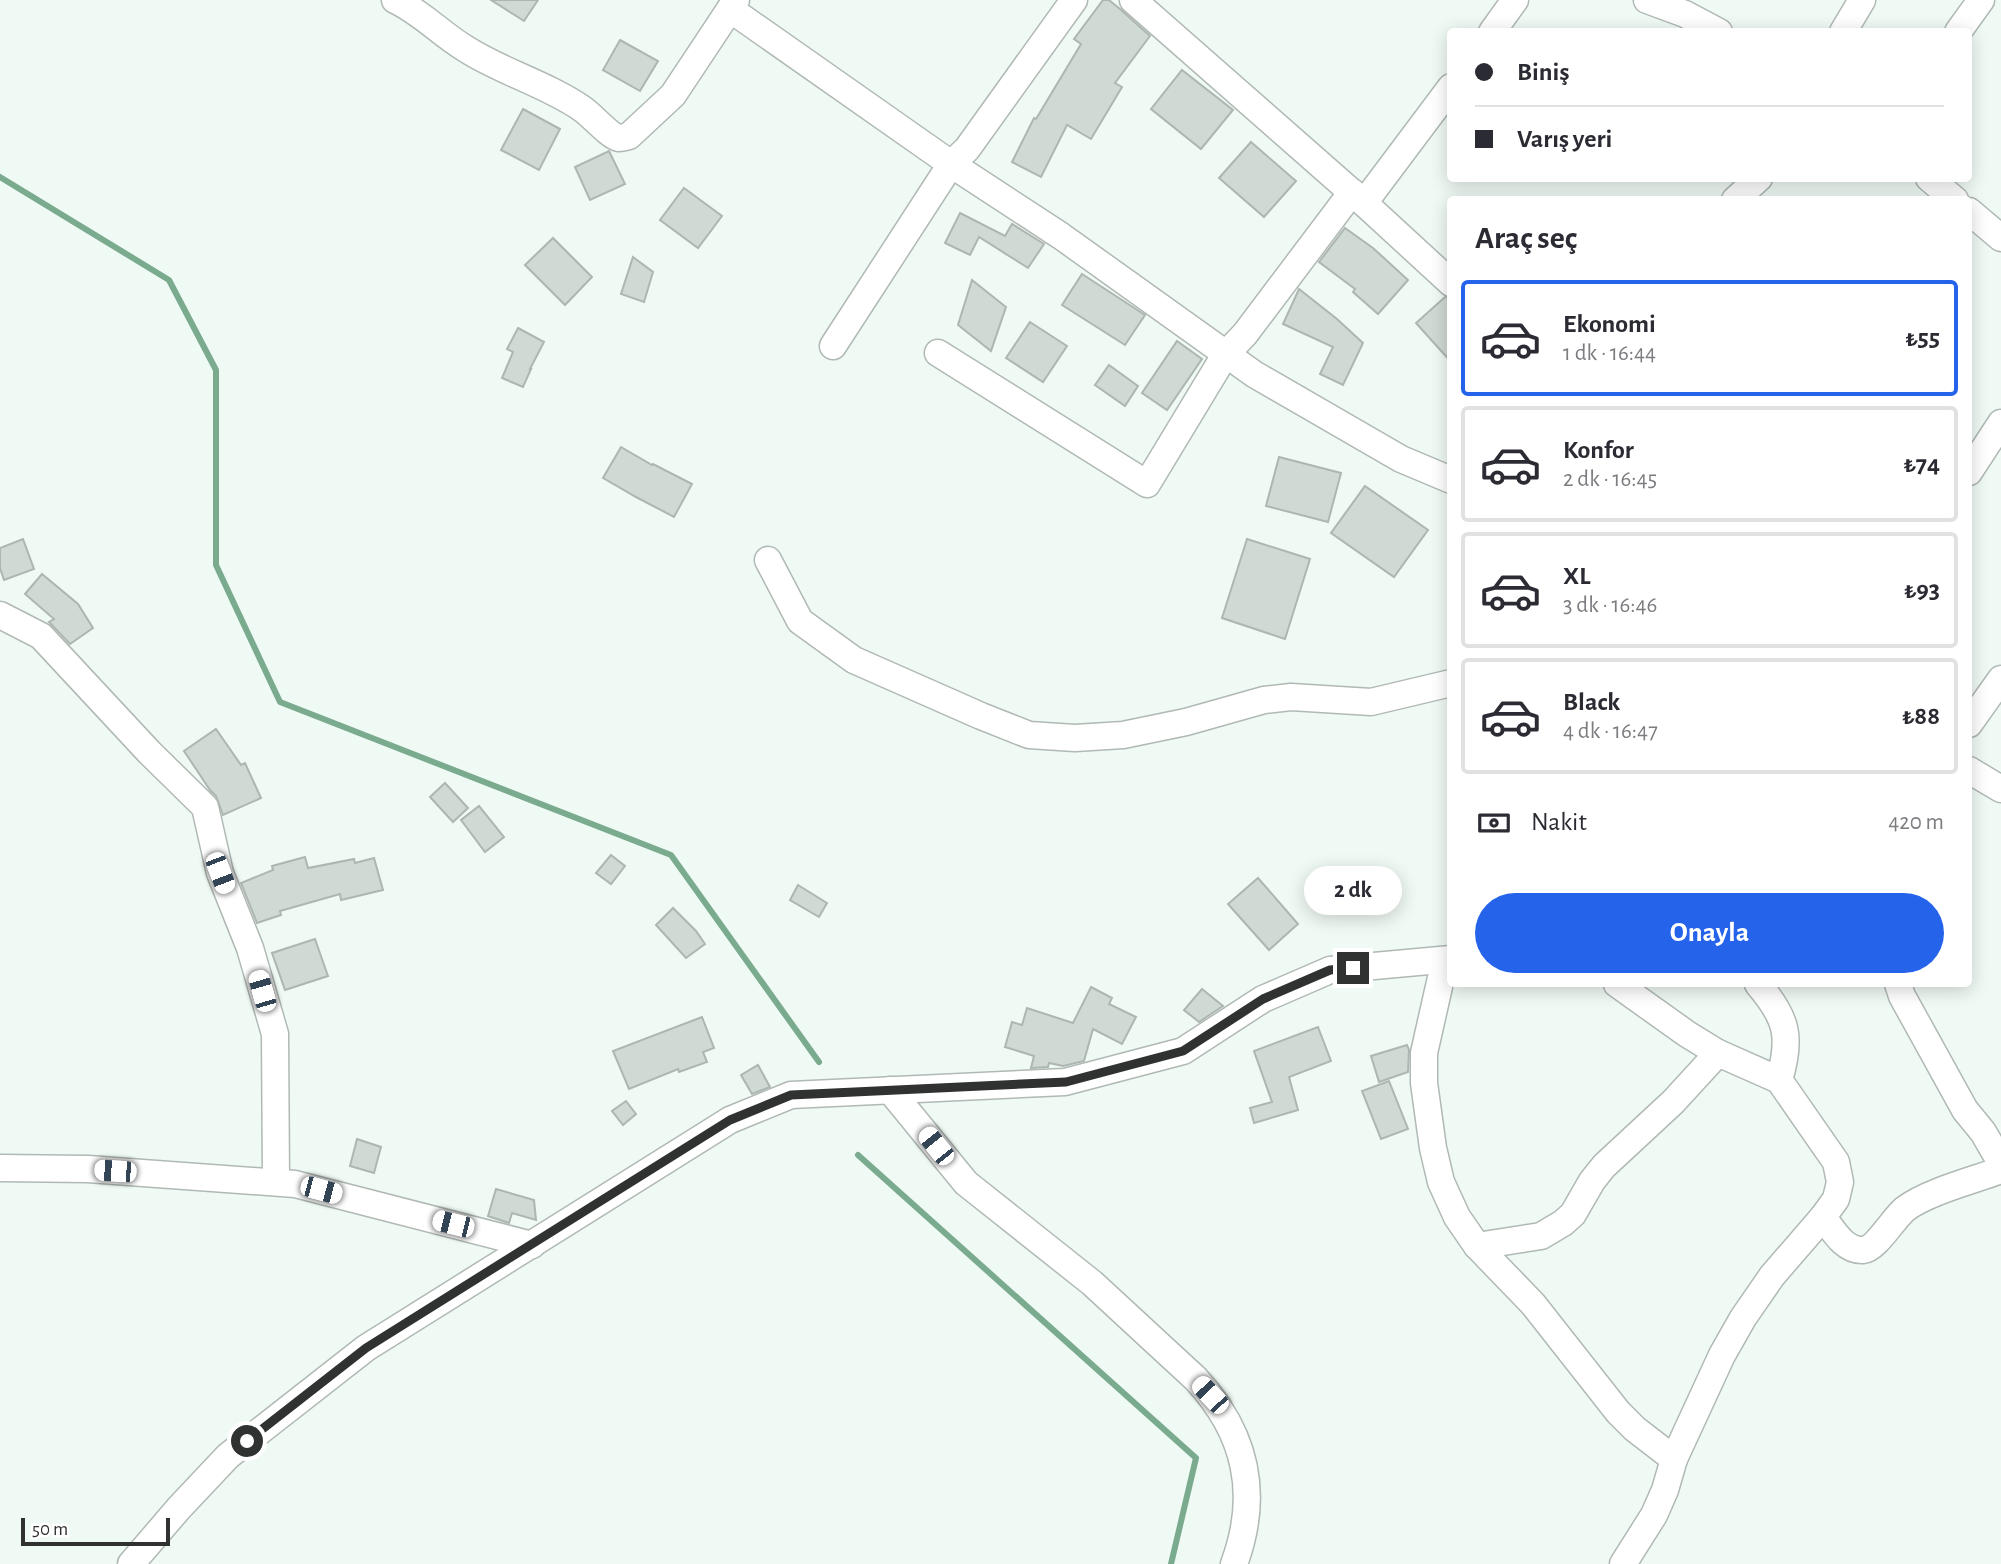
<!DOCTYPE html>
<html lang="tr">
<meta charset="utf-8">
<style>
body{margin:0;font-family:"Alegreya Sans",sans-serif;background:#f2f2f3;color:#2b2b33;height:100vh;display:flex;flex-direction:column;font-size:26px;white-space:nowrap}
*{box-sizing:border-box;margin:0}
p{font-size:23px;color:#7c7c81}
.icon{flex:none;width:38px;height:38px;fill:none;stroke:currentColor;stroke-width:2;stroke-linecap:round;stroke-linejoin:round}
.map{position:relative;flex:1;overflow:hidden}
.sheet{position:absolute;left:1447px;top:196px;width:525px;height:791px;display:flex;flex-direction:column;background:#fff;border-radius:7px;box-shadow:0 4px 18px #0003}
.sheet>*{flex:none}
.top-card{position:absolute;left:1447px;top:28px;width:525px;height:154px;border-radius:7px;box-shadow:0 4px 18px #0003;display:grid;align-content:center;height:154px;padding:0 28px;background:#fff}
.scale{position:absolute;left:21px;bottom:18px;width:149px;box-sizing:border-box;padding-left:7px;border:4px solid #2f3230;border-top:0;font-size:19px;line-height:24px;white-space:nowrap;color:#2f3230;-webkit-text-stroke:5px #fff;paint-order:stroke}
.end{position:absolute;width:32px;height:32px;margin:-16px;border:9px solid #2f3230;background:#fff;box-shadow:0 0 0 4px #fff}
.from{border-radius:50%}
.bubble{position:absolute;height:49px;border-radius:24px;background:#fff;box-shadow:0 4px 18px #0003;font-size:23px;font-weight:700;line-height:49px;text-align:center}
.car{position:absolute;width:21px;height:42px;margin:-21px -10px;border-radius:9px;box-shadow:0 0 5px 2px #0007;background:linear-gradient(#fff 24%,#345 0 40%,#fff 0 76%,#345 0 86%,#fff 0)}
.top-card b{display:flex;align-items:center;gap:24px;height:66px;font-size:26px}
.top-card b+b{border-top:2px solid #e1e1e2}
.top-card i{width:18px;height:18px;background:#2b2b33}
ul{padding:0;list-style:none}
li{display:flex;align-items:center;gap:21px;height:116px;margin:0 14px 10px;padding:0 14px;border:4px solid #e1e1e2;border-radius:7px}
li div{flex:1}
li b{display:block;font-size:26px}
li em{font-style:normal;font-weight:700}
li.on{border-color:#2563eb}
li>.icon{width:63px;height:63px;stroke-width:1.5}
h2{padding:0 28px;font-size:32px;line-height:84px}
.pay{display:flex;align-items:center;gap:18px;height:77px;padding:0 28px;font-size:26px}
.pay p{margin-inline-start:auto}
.action{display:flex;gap:14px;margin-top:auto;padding:14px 28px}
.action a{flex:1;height:80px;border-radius:42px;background:#2563eb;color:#fff;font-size:28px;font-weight:700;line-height:80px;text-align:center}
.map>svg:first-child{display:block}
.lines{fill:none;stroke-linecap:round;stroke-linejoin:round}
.stream{stroke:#7aab8e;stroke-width:6}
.building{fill:#d0dad4;stroke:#adb6b0;stroke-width:2}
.minor-casing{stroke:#b0b9b3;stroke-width:29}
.minor{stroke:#fff;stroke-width:26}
.route{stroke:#2f3230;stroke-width:9}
</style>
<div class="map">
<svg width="2001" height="1564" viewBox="0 0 2001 1564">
<rect width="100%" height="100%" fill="#f0faf4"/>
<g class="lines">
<g class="stream">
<path d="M0 177 169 280 216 370V565L280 702 671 855 819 1062"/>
<path d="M858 1155 1196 1458 1171 1564"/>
</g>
</g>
<g class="building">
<path d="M491 0H538L524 21Z"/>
<path d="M1103 0H1109L1120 9 1150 36 1115 83 1122 87 1091 139 1067 125 1041 177 1012 162 1034 118 1036 119 1081 44 1074 39Z"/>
<path d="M620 40 658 61 640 91 603 70Z"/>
<path d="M1182 70 1233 110 1201 149 1151 109Z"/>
<path d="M523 109 560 129 539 170 501 150Z"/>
<path d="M1251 142 1296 181 1264 217 1219 178Z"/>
<path d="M609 151 625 184 590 200 575 167Z"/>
<path d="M684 188 722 216 698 248 660 220Z"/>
<path d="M960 213 1005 236 1012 224 1044 244 1028 268 979 237 970 255 945 243Z"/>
<path d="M1345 228 1373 248 1408 280 1378 314 1353 292 1355 289 1319 262Z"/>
<path d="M553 238 592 277 565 305 525 265Z"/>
<path d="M633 257 653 272 644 302 621 294Z"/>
<path d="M1082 274 1145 315 1125 345 1062 305Z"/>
<path d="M972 280 1006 307 991 351 958 325Z"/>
<path d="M1299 289 1337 319 1363 343 1343 385 1320 374 1333 347 1283 324Z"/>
<path d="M1445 297 1451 298V362L1416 323Z"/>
<path d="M1030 322 1067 346 1043 382 1006 358Z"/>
<path d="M518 328 544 342 530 369H531L523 387 502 378 513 352 507 349Z"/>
<path d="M1177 341 1202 359 1167 410 1142 393Z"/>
<path d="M1109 365 1138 386 1125 406 1095 385Z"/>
<path d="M621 447 652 465 653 464 692 484 674 517 636 497 603 478Z"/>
<path d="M1279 457 1341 473 1328 522 1266 506Z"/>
<path d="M1365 486 1428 530 1394 577 1331 533Z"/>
<path d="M23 539 34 569 4 580 0 568V548Z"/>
<path d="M1247 539 1310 559 1285 639 1222 618Z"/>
<path d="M42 574 78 604 93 628 70 644 49 622 54 619 25 594Z"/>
<path d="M216 729 241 765 245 763 261 798 223 815 216 796 210 790 184 751Z"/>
<path d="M445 783 468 808 453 822 430 797Z"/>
<path d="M479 806 504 837 485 852 461 820Z"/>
<path d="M611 855 625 866 611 884 596 873Z"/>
<path d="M305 857 308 868 354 859 355 863 374 858 383 890 341 900 340 894 280 911 281 915 257 923 241 883 273 870 272 866Z"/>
<path d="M1258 878 1298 924 1269 950 1228 904Z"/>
<path d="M798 885 827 903 819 917 790 900Z"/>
<path d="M673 908 696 931 705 944 686 958 656 925Z"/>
<path d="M315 939 328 976 285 990 272 953Z"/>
<path d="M1091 987 1112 998 1109 1004 1136 1017 1122 1044 1093 1029 1084 1061 1063 1066 1049 1063 1048 1067 1031 1068 1034 1056 1005 1047 1012 1022 1022 1025 1027 1008 1073 1023Z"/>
<path d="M1202 989 1223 1006 1199 1022 1184 1010Z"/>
<path d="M702 1017 714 1048 703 1052 707 1062 679 1072 678 1069 629 1089 613 1051Z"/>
<path d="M1318 1027 1331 1061 1289 1077 1298 1110 1254 1123 1250 1108 1272 1102 1254 1051Z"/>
<path d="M1407 1045 1409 1050 1408 1072 1379 1082 1371 1056Z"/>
<path d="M758 1065 770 1087 752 1094 741 1075Z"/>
<path d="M1389 1081 1408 1129 1381 1139 1362 1091Z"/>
<path d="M626 1101 636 1114 623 1125 612 1111Z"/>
<path d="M357 1139 381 1147 374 1173 350 1166Z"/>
<path d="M496 1189 534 1200 536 1220 512 1213 509 1223 488 1216Z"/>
</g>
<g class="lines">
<g class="minor-casing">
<g id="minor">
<path d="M395 0C421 12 441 34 466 49 502 72 546 84 581 108 591 114 609 136 619 138 623 138 625 137 629 136L673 95 736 0"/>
<path d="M1074 0 967 149 951 164 1061 236 1254 374 1401 459 1451 480"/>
<path d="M1133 0 1364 203 1451 283"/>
<path d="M1647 0 1685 14 1719 32"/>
<path d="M730 9 951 164 833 346"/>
<path d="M1492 32 1515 0"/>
<path d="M1843 32 1862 0"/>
<path d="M1958 32 1981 0"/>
<path d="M1929 178 1955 200"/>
<path d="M1735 200 1759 178"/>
<path d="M1364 203 1451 87"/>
<path d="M1969 211 2001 238"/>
<path d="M938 353 1147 484 1225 355 1245 334 1352 192"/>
<path d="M1969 472 2001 423"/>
<path d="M768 560 800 621 854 660 981 716 1029 735 1075 738 1123 735 1186 722 1264 700 1291 697 1371 702 1451 683"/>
<path d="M0 615 41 636 149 752 205 807 220 873 250 948 275 1034 276 1182"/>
<path d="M1969 724 2001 679"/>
<path d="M1969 770 2001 789"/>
<path d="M1445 960 1424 1053V1083L1433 1148 1441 1182 1457 1217 1477 1246 1533 1304 1618 1412 1635 1429 1674 1459"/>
<path d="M1617 984 1687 1034 1718 1053 1779 1080 1836 1162 1840 1182 1836 1199 1823 1217 1772 1276 1743 1318 1722 1355 1674 1459 1665 1490 1654 1515 1623 1564"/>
<path d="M1758 984C1787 1018 1792 1037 1779 1080"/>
<path d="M1898 984 1902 996 1965 1110 1983 1132 2001 1163"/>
<path d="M890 1090 966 1183 1092 1283 1196 1379C1246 1433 1260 1494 1234 1564"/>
<path d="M0 1168 88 1169 295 1184 532 1245"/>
<path d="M1823 1217C1833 1230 1844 1251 1863 1250 1876 1249 1893 1219 1905 1209 1927 1192 1974 1180 2001 1170"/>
<path d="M1477 1246 1541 1236 1563 1223 1573 1214 1592 1181 1604 1166 1673 1102 1718 1053"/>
<path d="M131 1564 179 1508 228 1456 366 1348 730 1120 791 1095 1065 1082 1183 1051 1263 999 1330 970 1451 959"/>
</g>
</g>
<use href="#minor" class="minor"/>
</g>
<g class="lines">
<path class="route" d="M247 1441 366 1348 730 1120 791 1095 1066 1082 1183 1051 1263 999 1330 970 1353 968"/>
</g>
</svg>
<div class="scale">50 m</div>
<i class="end from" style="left:247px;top:1441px"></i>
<i class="end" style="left:1353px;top:968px"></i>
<div class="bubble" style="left:1304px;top:866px;width:98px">2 dk</div>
<i class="car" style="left:220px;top:873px;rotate:159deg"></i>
<i class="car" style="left:262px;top:991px;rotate:344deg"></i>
<i class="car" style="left:936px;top:1146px;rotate:321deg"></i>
<i class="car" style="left:115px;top:1171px;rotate:274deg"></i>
<i class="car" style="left:321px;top:1190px;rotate:105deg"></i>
<i class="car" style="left:453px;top:1224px;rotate:284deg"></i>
<i class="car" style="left:1210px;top:1395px;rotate:317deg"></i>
<div class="top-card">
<b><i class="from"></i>Biniş</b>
<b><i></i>Varış yeri</b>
</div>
<section class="sheet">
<h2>Araç seç</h2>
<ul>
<li class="on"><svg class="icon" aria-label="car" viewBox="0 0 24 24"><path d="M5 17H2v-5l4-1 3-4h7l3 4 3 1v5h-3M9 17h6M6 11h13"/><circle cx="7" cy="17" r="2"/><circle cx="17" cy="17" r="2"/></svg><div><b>Ekonomi</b><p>1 dk · 16:44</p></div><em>₺55</em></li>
<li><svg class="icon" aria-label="car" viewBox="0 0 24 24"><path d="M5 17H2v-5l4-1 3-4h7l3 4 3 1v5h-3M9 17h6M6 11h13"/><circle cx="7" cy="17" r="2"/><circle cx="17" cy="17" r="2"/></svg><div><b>Konfor</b><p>2 dk · 16:45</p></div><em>₺74</em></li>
<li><svg class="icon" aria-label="car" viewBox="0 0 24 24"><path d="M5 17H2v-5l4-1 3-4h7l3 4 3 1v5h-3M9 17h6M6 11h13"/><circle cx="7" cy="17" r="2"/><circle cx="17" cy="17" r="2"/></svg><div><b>XL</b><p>3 dk · 16:46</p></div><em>₺93</em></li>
<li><svg class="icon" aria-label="car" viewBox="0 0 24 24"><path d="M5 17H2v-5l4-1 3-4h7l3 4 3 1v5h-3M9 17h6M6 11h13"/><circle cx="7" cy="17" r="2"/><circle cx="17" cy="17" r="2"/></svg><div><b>Black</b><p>4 dk · 16:47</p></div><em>₺88</em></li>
</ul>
<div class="pay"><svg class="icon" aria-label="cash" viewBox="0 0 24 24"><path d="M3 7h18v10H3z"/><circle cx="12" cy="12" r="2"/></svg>Nakit<p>420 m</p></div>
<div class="action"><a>Onayla</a></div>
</section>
</div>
